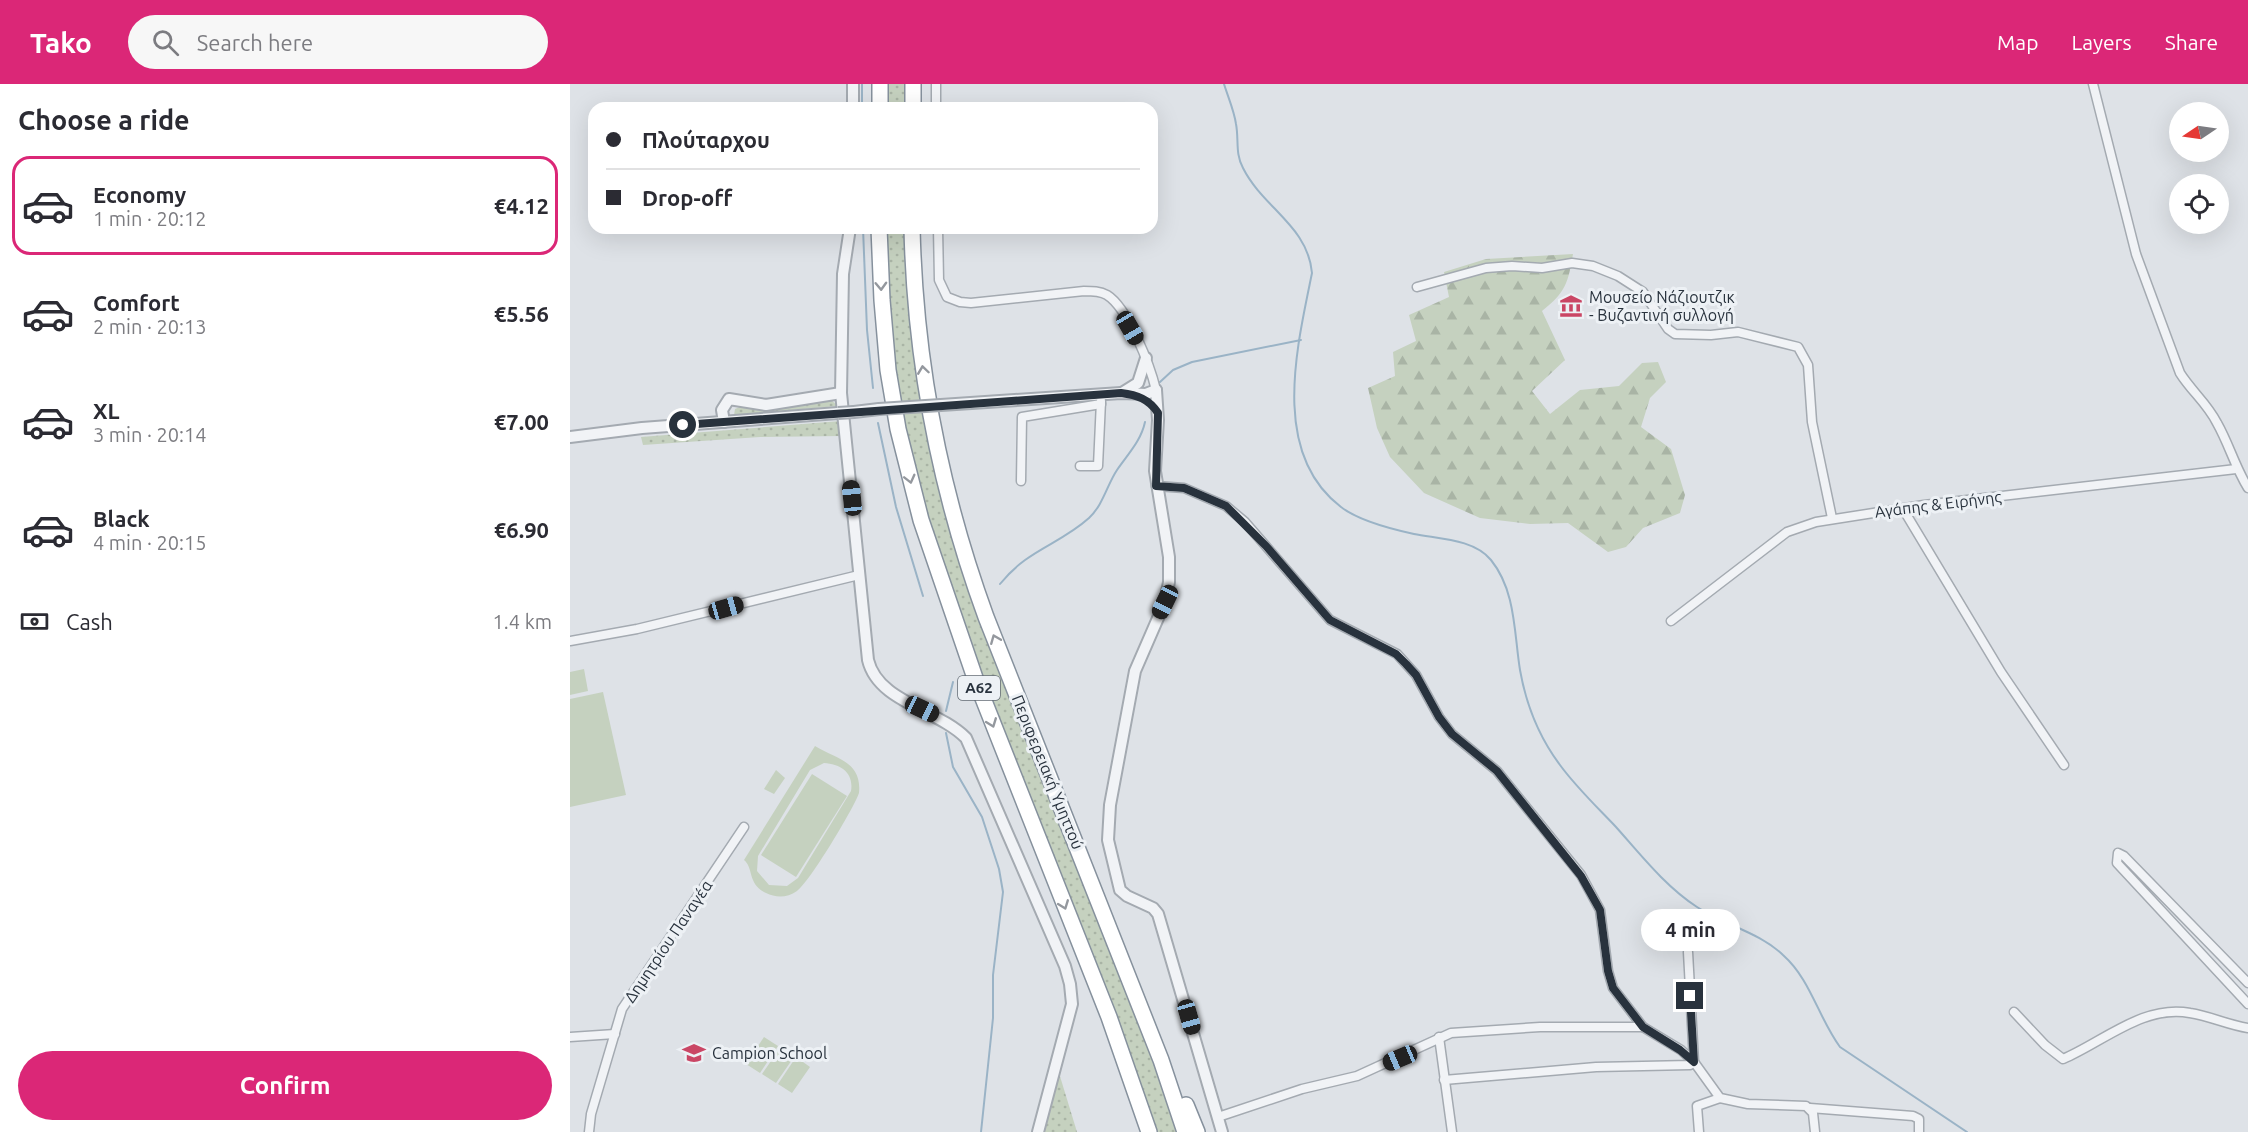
<!DOCTYPE html>
<meta charset="utf-8">
<style>
body{margin:0;font-family:Ubuntu,sans-serif;background:#f7f7f7;color:#2b2b33;height:100vh;display:flex;flex-direction:column;font-size:22px;white-space:nowrap}
*{box-sizing:border-box;margin:0}
p{font-size:20px;color:#7c7c81}
.icon{flex:none;width:33px;height:33px;fill:none;stroke:currentColor;stroke-width:2;stroke-linecap:round;stroke-linejoin:round}
.map{position:relative;flex:1;overflow:hidden}
.sheet{display:flex;flex-direction:column;background:#fff;width:570px}
.sheet>*{flex:none}
.guide{position:absolute;left:18px;top:18px;width:570px;height:132px;border-radius:18px;box-shadow:0 6px 24px #0002;display:grid;align-content:center;height:132px;padding:0 18px;background:#fff}
.needle{width:39px;rotate:257deg}
.tools{position:absolute;left:1599px;top:18px;display:grid;gap:12px}
.tools a{display:grid;place-items:center;width:60px;height:60px;border-radius:50%;background:#fff;box-shadow:0 6px 24px #0002;font-size:30px}
.end{position:absolute;width:27px;height:27px;margin:-14px;border:8px solid #28323d;background:#fff;box-shadow:0 0 0 3px #fff}
.from{border-radius:50%}
.bubble{position:absolute;height:42px;border-radius:21px;background:#fff;box-shadow:0 6px 24px #0002;font-size:20px;font-weight:700;line-height:42px;text-align:center}
.car{position:absolute;width:18px;height:36px;margin:-18px -9px;border-radius:8px;box-shadow:0 0 4px 2px #0007;background:linear-gradient(#222 24%,#8ab4d8 0 40%,#222 0 76%,#8ab4d8 0 86%,#222 0)}
.guide b{display:flex;align-items:center;gap:21px;height:57px;font-size:22px}
.guide b+b{border-top:2px solid #e1e1e2}
.guide i{width:15px;height:15px;background:#2b2b33}
ul{padding:0;list-style:none}
li{display:flex;align-items:center;gap:18px;height:99px;margin:0 12px 9px;padding:0 6px;border:3px solid transparent;border-radius:18px}
li div{flex:1}
li b{display:block;font-size:22px}
li em{font-style:normal;font-weight:700}
li.on{border-color:#db2777}
li>.icon{width:54px;height:54px;stroke-width:1.5}
h2{padding:0 18px;font-size:27px;line-height:72px}
.pay{display:flex;align-items:center;gap:15px;height:66px;padding:0 18px;font-size:22px}
.pay p{margin-inline-start:auto}
.cta{display:flex;gap:12px;margin-top:auto;padding:12px 18px}
.cta a{flex:1;height:69px;border-radius:36px;background:#db2777;color:#fff;font-size:24px;font-weight:700;line-height:69px;text-align:center}
header{display:flex;align-items:center;gap:36px;box-sizing:border-box;height:84px;padding:0 30px;background:#db2777;color:#fff}
header strong{font-size:28px}
nav{display:flex;gap:33px;margin-inline-start:auto;font-size:21px}
.search{width:420px;height:54px;background:#f7f7f7;display:flex;align-items:center;gap:15px;box-sizing:border-box;padding:0 21px;border-radius:33px;color:#7c7c81;font-size:22px}
main{display:flex;flex:1;min-height:0}
.map>svg:first-child{display:block}
.grass{fill:url(#grass-dots)}
.forest{fill:url(#forest-firs)}
.pitch{fill:#c5d1bf;fill-rule:evenodd}
.lines{fill:none;stroke-linecap:round;stroke-linejoin:round}
.stream{stroke:#9ab3c6;stroke-width:2}
.minor-casing{stroke:#a4aab1;stroke-width:11}
.tertiary-casing{stroke:#a4aab1;stroke-width:14}
.motorway-casing{stroke:#86919d;stroke-width:18}
.minor{stroke:#f1f3f6;stroke-width:8}
.tertiary{stroke:#f1f3f6;stroke-width:10}
.motorway{stroke:#fff;stroke-width:15}
.tertiary-bridge-casing{stroke:#a4aab1;stroke-width:14;stroke-linecap:butt}
.tertiary-bridge{stroke:#f1f3f6;stroke-width:10}
.oneway{stroke:#94989e}
.route{stroke:#28323d;stroke-width:8}
.labels{text-anchor:middle;stroke-width:6;stroke-linejoin:round;paint-order:stroke}
.shield{fill:#edf1f5;stroke:#636b74;stroke-width:1.5}
.shield-label{font-size:15px;font-weight:bold;fill:#28323d}
.poi-label{font-size:16px;fill:#28323d;stroke:#edf1f5;text-anchor:start}
.street-label{font-size:16px;fill:#28323d;stroke:#edf1f5}
</style>
<header>
<strong>Tako</strong>
<div class="search"><svg class="icon" aria-label="search" viewBox="0 0 24 24"><circle cx="10" cy="10" r="6"/><path d="M15 15l6 6"/></svg>Search here</div>
<nav><a>Map</a><a>Layers</a><a>Share</a></nav>
</header>
<main>
<section class="sheet">
<h2>Choose a ride</h2>
<ul>
<li class="on"><svg class="icon" aria-label="car" viewBox="0 0 24 24"><path d="M5 17H2v-5l4-1 3-4h7l3 4 3 1v5h-3M9 17h6M6 11h13"/><circle cx="7" cy="17" r="2"/><circle cx="17" cy="17" r="2"/></svg><div><b>Economy</b><p>1 min · 20:12</p></div><em>€4.12</em></li>
<li><svg class="icon" aria-label="car" viewBox="0 0 24 24"><path d="M5 17H2v-5l4-1 3-4h7l3 4 3 1v5h-3M9 17h6M6 11h13"/><circle cx="7" cy="17" r="2"/><circle cx="17" cy="17" r="2"/></svg><div><b>Comfort</b><p>2 min · 20:13</p></div><em>€5.56</em></li>
<li><svg class="icon" aria-label="car" viewBox="0 0 24 24"><path d="M5 17H2v-5l4-1 3-4h7l3 4 3 1v5h-3M9 17h6M6 11h13"/><circle cx="7" cy="17" r="2"/><circle cx="17" cy="17" r="2"/></svg><div><b>XL</b><p>3 min · 20:14</p></div><em>€7.00</em></li>
<li><svg class="icon" aria-label="car" viewBox="0 0 24 24"><path d="M5 17H2v-5l4-1 3-4h7l3 4 3 1v5h-3M9 17h6M6 11h13"/><circle cx="7" cy="17" r="2"/><circle cx="17" cy="17" r="2"/></svg><div><b>Black</b><p>4 min · 20:15</p></div><em>€6.90</em></li>
</ul>
<div class="pay"><svg class="icon" aria-label="cash" viewBox="0 0 24 24"><path d="M3 7h18v10H3z"/><circle cx="12" cy="12" r="2"/></svg>Cash<p>1.4 km</p></div>
<div class="cta"><a>Confirm</a></div>
</section>
<div class="map">
<svg width="1678" height="1048" viewBox="0 0 1678 1048">
<defs>
<pattern id="grass-dots" width="8" height="8" patternUnits="userSpaceOnUse" patternTransform="scale(1.5)"><rect width="8" height="8" fill="#c5d1bf"/><path d="M2 2h.1M6 6h.1" fill="none" stroke="#a9b4a5" stroke-width="1.8" stroke-linecap="round"/></pattern>
<pattern id="forest-firs" width="22" height="20" patternUnits="userSpaceOnUse" patternTransform="scale(1.5)"><rect width="22" height="20" fill="#c5d1bf"/><path d="M5 1l3.5 6h-7zM16 11l3.5 6h-7z" fill="#a9b4a5"/></pattern>
</defs>
<rect width="100%" height="100%" fill="#dee2e7"/>
<g class="grass">
<path d="M315 0H336L335 24H315Z"/>
<path d="M314 144H335C334 470 515 745 607 1048H587L565 984 370 485 334 348 320 253Z"/>
<path d="M254 316H261L268 322 164 331 165 325 172 322 196 325Z"/>
<path d="M271 337 273 352 190 353 73 361 71 353Z"/>
<path d="M489 989 507 1048H472Z"/>
</g>
<path class="forest" d="M1003 170C998 199 996 208 972 227L995 276 962 307 980 330 1010 306 1049 302 1072 279 1088 278 1096 298 1080 314 1071 343 1101 365 1115 411 1110 429 1073 444 1056 463 1038 468 998 439 960 440 910 434 854 409 820 373 807 344 798 304 825 292 823 268 846 257 839 231 879 213 874 188 916 175Z"/>
<g class="pitch">
<path d="M14 585 18 607 0 611V588Z"/>
<path d="M33 608 56 711 0 723V615Z"/>
<path d="M245 662C266 675 292 677 289 709 284 724 239 799 227 807 217 814 206 814 196 809 177 800 184 784 174 776ZM254 679C271 680 284 689 281 707L228 794 217 802 199 801 187 787 188 772 240 686Z"/>
<path d="M206 686 215 694 204 710 194 705Z"/>
<path d="M242 690 277 712 226 793 191 771Z"/>
<path d="M194 953 208 962 190 989 176 980Z"/>
<path d="M210 964 224 973 206 999 192 990Z"/>
<path d="M226 973 240 983 222 1009 208 1000Z"/>
</g>
<g class="lines">
<g class="stream">
<path d="M292 0V24"/>
<path d="M654 0C658 13 664 26 666 40 669 55 665 70 673 84 693 124 738 142 742 189 727 263 700 369 771 423 789 437 821 445 844 450 869 455 904 455 921 476 946 507 944 549 950 586 956 620 969 653 990 681 1006 703 1027 723 1046 743 1071 771 1095 802 1127 823 1154 841 1189 848 1213 871 1241 896 1248 933 1270 963L1397 1048"/>
<path d="M293 144 297 246 303 304"/>
<path d="M590 298 603 286 622 278 731 256"/>
<path d="M308 339 326 423 353 512"/>
<path d="M430 500C458 465 489 461 519 434 533 421 537 401 547 386 558 370 571 357 575 338"/>
<path d="M376 627 383 598"/>
<path d="M376 649 383 683 412 733 429 785 433 808 423 891V934L411 1048"/>
</g>
<g class="minor-casing">
<g id="minor">
<path d="M366 0V24"/>
<path d="M1523 0 1566 170 1610 289C1622 308 1637 319 1647 339 1659 360 1665 383 1678 404"/>
<path d="M368 144 369 196 377 213 390 218 401 219 514 207C522 207 530 207 537 211 558 224 580 281 586 306"/>
<path d="M847 203 916 184 942 182 972 184 1002 179 1023 182 1048 192 1073 208 1098 245 1105 250 1141 251 1168 248 1228 263 1238 281 1242 338 1262 434"/>
<path d="M510 382H528L531 317"/>
<path d="M451 397 452 333 531 320"/>
<path d="M586 402 614 404 656 422 675 438 760 536 827 570 846 591 869 633 882 650 927 687 1011 791 1030 826 1038 887 1043 904 1073 943 1111 966 1124 978 1150 1014 1178 1020 1236 1022 1243 1029 1245 1048"/>
<path d="M1333 425 1431 588 1494 681"/>
<path d="M1101 537 1217 448 1246 438 1354 421 1666 385"/>
<path d="M0 557 67 545 289 491"/>
<path d="M1678 899 1554 772 1548 769 1547 779 1678 920"/>
<path d="M1444 928 1475 961 1493 975C1533 958 1574 920 1620 929 1640 932 1658 941 1678 944"/>
<path d="M0 953 45 950"/>
<path d="M869 953 882 1048"/>
<path d="M874 996 1026 983 1120 981 1124 978 1118 868"/>
<path d="M1240 1024 1343 1032 1349 1035V1048"/>
<path d="M648 1033 732 1005 787 992 881 949 970 943H1073"/>
<path d="M19 1048 21 1030 52 925 174 743"/>
<path d="M1129 1048 1127 1022 1150 1014"/>
</g>
</g>
<g class="tertiary-casing">
<g id="tertiary">
<path d="M283 0V24"/>
<path d="M280 144 273 190 271 309 298 576C308 618 367 625 396 654L495 882 500 900 502 920 468 1048"/>
<path d="M586 306 588 336 585 387 599 473V498L595 518 565 587 540 721 538 756 550 806 557 812 583 824 588 830 652 1048"/>
<path d="M552 309 568 299 576 274"/>
<path d="M371 321 551 309 576 310 586 306"/>
<path d="M284 328 309 325"/>
<path d="M154 338 152 326 159 315 196 321 271 309"/>
<path d="M0 353 72 344 268 329"/>
</g>
</g>
<g class="motorway-casing">
<g id="motorway">
<path d="M310 24V0"/>
<path d="M343 24V0"/>
<path d="M309 144 312 216 318 286 328 345 351 436 405 594 539 933 579 1048"/>
<path d="M342 144C345 278 370 407 416 533L591 976 615 1048"/>
<path d="M616 1021 627 1048"/>
</g>
</g>
<use href="#minor" class="minor"/>
<use href="#tertiary" class="tertiary"/>
<use href="#motorway" class="motorway"/>
<g class="tertiary-bridge-casing">
<g id="tertiary-bridge">
<path d="M309 325 371 321"/>
<path d="M268 329 284 328"/>
</g>
</g>
<use href="#tertiary-bridge" class="tertiary-bridge"/>
</g>
<defs><path id="oneway-chevron" d="M-2-3.5L2.5 0L-2 3.5" fill="none" stroke-width="1.6" stroke-linecap="round" stroke-linejoin="round" transform="scale(1.5)"/></defs>
<g class="oneway">
<use href="#oneway-chevron" transform="translate(311 202) rotate(88)"/>
<use href="#oneway-chevron" transform="translate(353 286) rotate(-98)"/>
<use href="#oneway-chevron" transform="translate(340 395) rotate(76)"/>
<use href="#oneway-chevron" transform="translate(425 555) rotate(-112)"/>
<use href="#oneway-chevron" transform="translate(422 639) rotate(69)"/>
<use href="#oneway-chevron" transform="translate(494 821) rotate(69)"/>
</g>
<g class="lines">
<path class="route" d="M113 341 551 309C567 311 579 315 588 329L586 402 614 404 656 422 696 462 760 536 826 570 836 580 846 591 869 633 882 650 927 687 1011 792 1030 826 1038 887 1043 904 1073 943 1110 966 1124 978 1120 912"/>
</g>
<defs>
<g id="museum-bare" transform="scale(1.8)"><path d="M0-6L6-3V-2H-6V-3ZM-5-1h2V3h-2ZM-1-1h2V3h-2ZM3-1h2V3H3ZM-6 4H6V6H-6Z" fill="#ca4665" stroke="#edf1f5" stroke-width="2.5" paint-order="stroke"/></g>
<g id="university-bare" transform="scale(1.8)"><path d="M0-5L7-2L0 1L-7-2ZM-4 1L0 2.5L4 1V4Q0 6-4 4Z" fill="#ca4665" stroke="#edf1f5" stroke-width="2.5" paint-order="stroke"/></g>
</defs>
<g fill-rule="evenodd">
<use href="#museum-bare" x="1001" y="222"/>
<use href="#university-bare" x="124" y="969"/>
</g>
<g class="labels">
<rect class="shield" x="388" y="592" width="42" height="24" rx="4.5"/>
<g class="shield-label">
<text x="409" y="609">Α62</text>
</g>
<g class="poi-label">
<text x="1019" y="219">Μουσείο Νάζιουτζικ<tspan x="1019" dy="18">- Βυζαντινή συλλογή</tspan></text>
<text x="142" y="975">Campion School</text>
</g>
<g class="street-label">
<text transform="translate(1368 420) rotate(-7)" y="6">Αγάπης &amp; Ειρήνης</text>
<text transform="translate(478 688) rotate(68)" y="6">Περιφερειακή Υμηττού</text>
<text transform="translate(98 857) rotate(-56)" y="6">Δημητρίου Παναγέα</text>
</g>
</g>
</svg>
<div class="tools">
<a><svg class="needle" viewBox="-14 -14 28 28"><path d="M0-13l5 13h-10z" fill="#e53935"/><path d="M0 13l5-13h-10z" fill="#7c7c81"/></svg></a>
<a><svg class="icon" aria-label="locate" viewBox="0 0 24 24"><circle cx="12" cy="12" r="6"/><path d="M12 2v4M12 18v4M2 12h4M18 12h4"/></svg></a>
</div>
<i class="end from" style="left:113px;top:341px"></i>
<i class="end" style="left:1120px;top:912px"></i>
<div class="bubble" style="left:1071px;top:825px;width:99px">4 min</div>
<i class="car" style="left:560px;top:244px;rotate:150deg"></i>
<i class="car" style="left:282px;top:414px;rotate:354deg"></i>
<i class="car" style="left:595px;top:518px;rotate:206deg"></i>
<i class="car" style="left:156px;top:524px;rotate:74deg"></i>
<i class="car" style="left:352px;top:625px;rotate:115deg"></i>
<i class="car" style="left:619px;top:933px;rotate:164deg"></i>
<i class="car" style="left:830px;top:974px;rotate:247deg"></i>
<div class="guide">
<b><i class="from"></i>Πλούταρχου</b>
<b><i></i>Drop-off</b>
</div>
</div>
</main>
